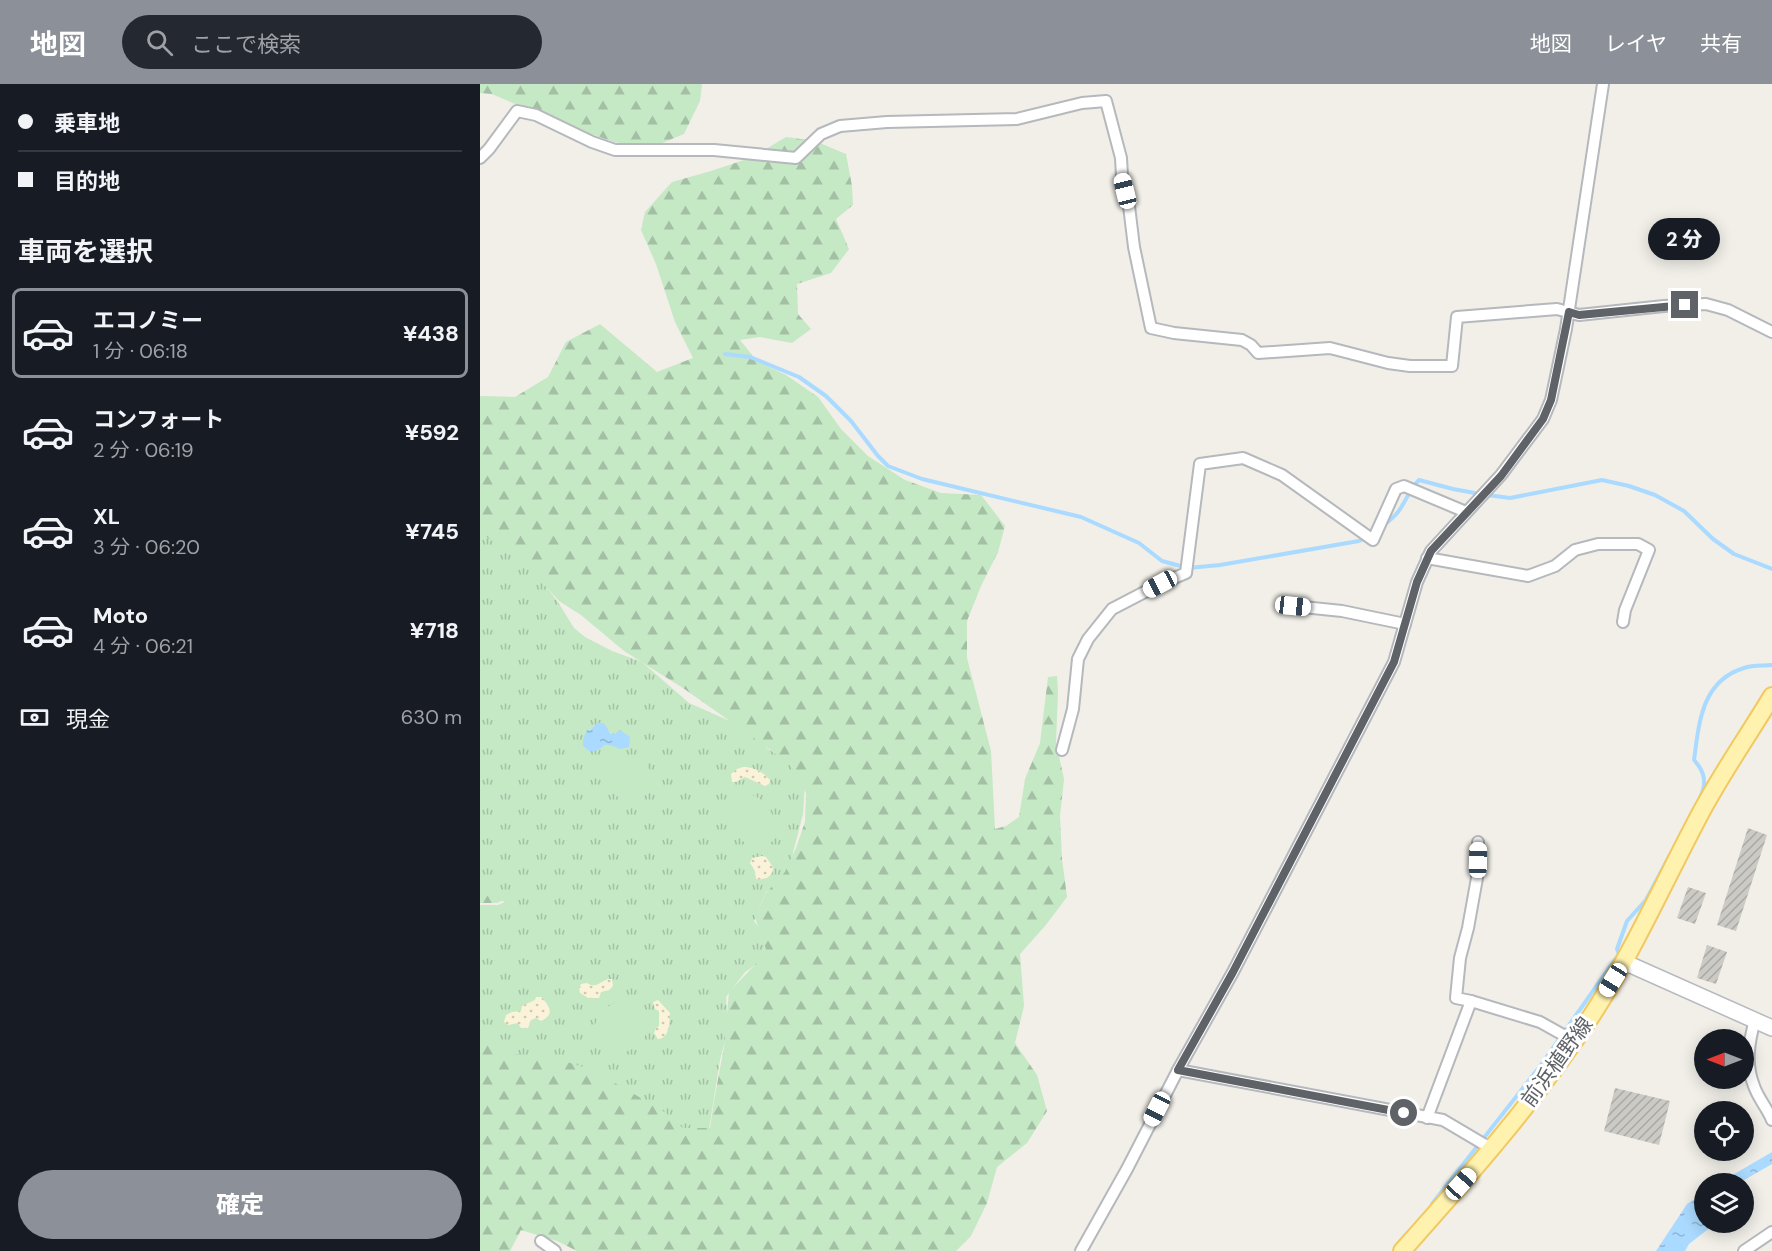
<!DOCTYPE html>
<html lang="ja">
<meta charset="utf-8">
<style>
body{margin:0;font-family:"DM Sans","Noto Sans JP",sans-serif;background:#242831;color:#f1f3f6;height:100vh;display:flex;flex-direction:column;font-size:22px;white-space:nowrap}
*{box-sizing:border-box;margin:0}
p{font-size:20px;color:#9ea1a6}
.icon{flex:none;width:33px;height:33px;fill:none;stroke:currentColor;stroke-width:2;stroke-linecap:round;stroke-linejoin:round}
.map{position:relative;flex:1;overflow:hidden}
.details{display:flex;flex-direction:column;background:#171b24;width:480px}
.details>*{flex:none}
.banner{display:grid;align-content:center;height:132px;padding:0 18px;background:#171b24}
.needle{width:39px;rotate:270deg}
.tools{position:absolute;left:1214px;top:945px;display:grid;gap:12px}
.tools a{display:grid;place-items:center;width:60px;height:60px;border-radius:50%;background:#171b24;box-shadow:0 3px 15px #0003;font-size:30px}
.end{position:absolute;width:27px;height:27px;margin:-14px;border:8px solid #5f6368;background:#fff;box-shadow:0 0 0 3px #fff}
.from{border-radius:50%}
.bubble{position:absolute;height:42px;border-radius:21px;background:#171b24;box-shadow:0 3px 15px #0003;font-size:20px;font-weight:800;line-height:42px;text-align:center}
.car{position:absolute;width:18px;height:36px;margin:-18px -9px;border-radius:8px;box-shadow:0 0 4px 2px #0007;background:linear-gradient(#fff 24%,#345 0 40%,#fff 0 76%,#345 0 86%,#fff 0)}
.banner b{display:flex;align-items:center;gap:21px;height:57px;font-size:22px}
.banner b+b{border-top:2px solid #363941}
.banner i{width:15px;height:15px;background:#f1f3f6}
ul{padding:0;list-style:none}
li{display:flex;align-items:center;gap:18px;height:90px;margin:0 12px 9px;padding:0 6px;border:3px solid transparent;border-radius:9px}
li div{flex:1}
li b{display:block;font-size:22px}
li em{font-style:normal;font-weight:800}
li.on{border-color:#8c9099}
li>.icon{width:54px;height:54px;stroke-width:1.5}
h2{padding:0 18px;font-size:27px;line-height:72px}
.pay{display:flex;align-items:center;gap:15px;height:66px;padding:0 18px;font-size:22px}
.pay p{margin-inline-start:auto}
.button{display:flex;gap:12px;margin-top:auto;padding:12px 18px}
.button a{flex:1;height:69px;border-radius:36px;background:#8c9099;color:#fff;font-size:24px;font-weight:800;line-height:69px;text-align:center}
header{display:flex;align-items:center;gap:36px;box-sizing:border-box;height:84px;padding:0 30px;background:#8c9099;color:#fff}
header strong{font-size:28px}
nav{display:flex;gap:33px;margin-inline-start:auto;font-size:21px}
.search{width:420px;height:54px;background:#242831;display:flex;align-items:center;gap:15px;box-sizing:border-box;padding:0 21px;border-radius:33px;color:#9ea1a6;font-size:22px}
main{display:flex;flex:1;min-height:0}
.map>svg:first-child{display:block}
.grass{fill:url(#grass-tufts)}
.forest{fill:url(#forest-firs)}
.sand{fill:url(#sand-dots)}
.pitch{fill:#c5e8c5}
.water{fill:url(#water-ripples)}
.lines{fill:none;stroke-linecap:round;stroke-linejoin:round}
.stream{stroke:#aadaff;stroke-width:4}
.building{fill:url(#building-hatch)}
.street-casing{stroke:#b5b8bc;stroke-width:14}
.secondary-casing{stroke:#b6babf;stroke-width:18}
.primary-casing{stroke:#f2c960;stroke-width:20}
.street{stroke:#fff;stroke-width:10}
.secondary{stroke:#fff;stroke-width:15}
.primary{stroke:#fff2af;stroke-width:16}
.route{stroke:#5f6368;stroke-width:8}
.labels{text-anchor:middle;stroke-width:6;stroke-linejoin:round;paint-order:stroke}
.street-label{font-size:21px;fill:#5f6368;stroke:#fff}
</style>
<header>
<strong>地図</strong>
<div class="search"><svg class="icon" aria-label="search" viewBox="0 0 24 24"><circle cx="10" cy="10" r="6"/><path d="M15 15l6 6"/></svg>ここで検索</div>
<nav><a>地図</a><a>レイヤ</a><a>共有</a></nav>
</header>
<main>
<section class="details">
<div class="banner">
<b><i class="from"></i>乗車地</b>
<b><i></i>目的地</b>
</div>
<h2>車両を選択</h2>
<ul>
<li class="on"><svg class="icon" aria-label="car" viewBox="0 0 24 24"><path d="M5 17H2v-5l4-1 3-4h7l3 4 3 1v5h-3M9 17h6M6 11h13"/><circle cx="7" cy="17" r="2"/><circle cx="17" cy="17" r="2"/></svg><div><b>エコノミー</b><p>1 分 · 06:18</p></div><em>¥438</em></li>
<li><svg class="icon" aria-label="car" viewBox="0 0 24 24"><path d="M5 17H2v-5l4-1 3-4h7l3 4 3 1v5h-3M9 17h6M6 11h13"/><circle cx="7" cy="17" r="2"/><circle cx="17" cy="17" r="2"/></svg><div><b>コンフォート</b><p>2 分 · 06:19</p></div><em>¥592</em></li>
<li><svg class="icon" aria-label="car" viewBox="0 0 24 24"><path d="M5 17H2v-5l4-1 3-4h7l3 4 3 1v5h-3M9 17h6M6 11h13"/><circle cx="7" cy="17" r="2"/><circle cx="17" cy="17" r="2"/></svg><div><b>XL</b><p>3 分 · 06:20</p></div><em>¥745</em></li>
<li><svg class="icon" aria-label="car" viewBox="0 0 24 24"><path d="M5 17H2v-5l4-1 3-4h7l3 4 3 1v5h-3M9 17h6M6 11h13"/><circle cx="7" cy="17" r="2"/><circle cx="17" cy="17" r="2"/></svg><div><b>Moto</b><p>4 分 · 06:21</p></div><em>¥718</em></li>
</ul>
<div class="pay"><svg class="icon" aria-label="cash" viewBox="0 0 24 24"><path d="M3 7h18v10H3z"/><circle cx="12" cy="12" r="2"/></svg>現金<p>630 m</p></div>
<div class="button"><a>確定</a></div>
</section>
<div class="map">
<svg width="1292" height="1167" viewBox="0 0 1292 1167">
<defs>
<pattern id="grass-tufts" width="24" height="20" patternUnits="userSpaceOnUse" patternTransform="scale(1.5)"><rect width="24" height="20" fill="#c5e8c5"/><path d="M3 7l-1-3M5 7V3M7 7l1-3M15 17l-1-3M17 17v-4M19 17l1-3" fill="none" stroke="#a3c0a4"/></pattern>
<pattern id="forest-firs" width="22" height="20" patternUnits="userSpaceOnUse" patternTransform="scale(1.5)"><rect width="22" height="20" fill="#c5e8c5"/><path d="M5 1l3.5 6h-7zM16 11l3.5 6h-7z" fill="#a3c0a4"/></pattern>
<pattern id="sand-dots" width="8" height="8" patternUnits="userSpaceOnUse" patternTransform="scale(1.5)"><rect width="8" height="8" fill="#fbf3d9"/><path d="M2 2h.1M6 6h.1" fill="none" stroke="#cec8b4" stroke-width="1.8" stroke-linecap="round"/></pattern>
<pattern id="water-ripples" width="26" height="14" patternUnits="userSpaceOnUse" patternTransform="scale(1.5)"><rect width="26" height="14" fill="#aadaff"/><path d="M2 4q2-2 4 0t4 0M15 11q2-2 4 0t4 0" fill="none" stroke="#8eb4d2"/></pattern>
<pattern id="building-hatch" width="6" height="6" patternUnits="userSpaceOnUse" patternTransform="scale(1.5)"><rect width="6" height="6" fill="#cccac5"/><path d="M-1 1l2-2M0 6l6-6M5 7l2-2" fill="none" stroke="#a9a8a4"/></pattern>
</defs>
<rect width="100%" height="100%" fill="#f1efe8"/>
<path class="grass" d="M0 448 40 469 78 518 94 544 105 553 132 567 162 578 209 619 266 644 288 665 305 675 325 699 323 730 308 788 286 808 274 837 293 863 291 870 265 888 246 913 248 945 240 976 229 1045 216 1050 38 975 8 968 0 959V821H18L25 818 0 807Z"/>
<g class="forest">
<path d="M0 0H222L220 17 204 50 170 64 134 58 79 39 12 10 0 9Z"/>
<path d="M306 53 335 57 366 70 372 102 373 121 356 135 369 165 351 189 317 200 318 230 331 245 312 259 280 253 260 256 277 277 306 291 338 313 361 345 388 372 425 396 461 409 501 411 525 442 518 468 501 502 487 537V574L511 667 515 745 526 742 539 733 545 695 560 659 568 593 577 592 578 608 576 658 584 695 580 732 582 775 587 813 565 842 540 870 544 922 535 959 557 991 567 1027 547 1059 517 1083 507 1119 491 1152 476 1167H97L77 1157 41 1146 30 1167H0V954L17 969 71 973 113 986 183 1027 203 1044H230L234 1017 244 963 249 908 287 868 275 834 286 809 305 788 316 764 325 738 326 709 313 684 292 667 203 604 144 567 101 531 79 517 52 487 0 448V312L35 313 68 293 86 258 120 240 177 288 213 274 195 238 176 180 161 146 165 128 192 98 231 87 273 73Z"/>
<path d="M0 804 11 807 24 816 17 819H0Z"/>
</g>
<g class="sand">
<path d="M263 683C274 683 283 688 290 696L289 700 285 702 265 693 256 698H252L251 690 257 685Z"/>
<path d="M282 772 286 773 293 783C293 793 285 796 276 795L275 787 270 779 272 774Z"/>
<path d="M128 895H132L133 902 129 906 121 908 119 914H108L100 909 99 904 101 900 107 899C116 905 119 898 128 895Z"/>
<path d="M56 913H61C70 922 75 931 61 937L56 934 51 936 48 944H41L38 939 28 941 24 938 26 931 32 928 41 927 42 922 55 916Z"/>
<path d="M178 916 190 929C189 939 190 954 178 955L174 949 176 944 179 942V927L175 925 173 918Z"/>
</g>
<g class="pitch">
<path d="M144 671C165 673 175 686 172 706 154 723 138 717 123 700V686L129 674Z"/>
<path d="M272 711C281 714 288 721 292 730 313 772 248 778 250 722L258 713Z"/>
<path d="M136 918C144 918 153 917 160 921 178 933 165 962 148 967 143 968 137 968 133 968 128 965 121 961 118 956 108 940 122 925 136 918Z"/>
</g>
<g class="water">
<path d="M117 639C126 637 127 644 130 650H135L140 646 150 653 149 663 140 665C118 655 128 666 110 668L103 662V656L107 646H111Z"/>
<path d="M1292 1068V1080L1259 1099H1239Z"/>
<path d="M1224 1109V1138L1236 1139 1209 1160 1205 1167H1176L1207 1120Z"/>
</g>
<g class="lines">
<g class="stream">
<path d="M245 270 270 273 319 293 346 312 371 337 398 372 408 382 442 395 601 433 659 459 682 477 708 484 740 481 879 457 885 454"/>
<path d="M1007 411 1030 414 1122 396 1149 402 1175 411 1204 427 1233 455 1254 470 1292 485"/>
<path d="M904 441C909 437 914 433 918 428 926 417 930 405 939 396L973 405 1000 410"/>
<path d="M1220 714C1227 699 1225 688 1214 676 1219 640 1221 597 1264 584 1273 581 1283 582 1292 581"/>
<path d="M952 1120 1061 981 1139 870 1137 865 1147 837 1166 816 1190 771"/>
</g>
</g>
<g class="building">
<path d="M1268 744 1287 751 1256 847 1237 841Z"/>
<path d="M1208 803 1226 809 1215 840 1197 834Z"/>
<path d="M1227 861 1247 868 1236 900 1217 894Z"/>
<path d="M1135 1004 1190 1017 1179 1061 1124 1047Z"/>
</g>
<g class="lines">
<g class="street-casing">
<g id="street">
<path d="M0 74 9 65 37 27 56 31 112 58 135 66H234L316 74 341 50 360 42 407 38 537 35 602 19 626 17 641 74 642 92 649 122 654 163 671 244 694 249 762 256 771 261 778 269 850 264 908 279 930 282H972L977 233 1077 225 1099 231 1184 222 1226 220 1248 226 1292 248"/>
<path d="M947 474 1048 492 1075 482 1095 466 1118 460H1158L1169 466 1145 526 1143 538"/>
<path d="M813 522 862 527 925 540"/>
<path d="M582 666 593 625 598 575 608 555 632 525 680 500 706 489 720 380 763 374 802 391 893 456 916 405 924 402 986 428"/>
<path d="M991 917 976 914 980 874 988 844 997 794 998 758"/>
<path d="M1275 936C1269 957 1265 980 1274 1002 1278 1014 1287 1024 1292 1036"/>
<path d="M698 986 963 1036 1012 1065"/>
<path d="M947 1034 991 917 1060 938 1094 957"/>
<path d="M61 1157 75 1167"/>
<path d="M601 1167 647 1085 698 986 753 888 914 578 937 498 951 467 1021 391 1063 335 1071 316 1086 245 1123 0"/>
<path d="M1264 1167 1292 1148"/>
</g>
</g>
<g class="secondary-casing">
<path id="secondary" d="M1144 878 1292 944"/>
</g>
<g class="primary-casing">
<path id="primary" d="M922 1167C989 1092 1056 1016 1112 931 1153 868 1184 798 1219 732 1241 690 1268 652 1292 612"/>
</g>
<use href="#street" class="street"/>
<use href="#secondary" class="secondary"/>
<use href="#primary" class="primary"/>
</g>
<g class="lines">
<path class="route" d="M924 1029 698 986 753 888 914 578 937 498 951 467 1021 392 1063 335 1071 316 1089 228 1099 231 1205 221"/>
</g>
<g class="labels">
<g class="street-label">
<text transform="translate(1077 978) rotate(-54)" y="7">前浜植野線</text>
</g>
</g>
</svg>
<div class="tools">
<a><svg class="needle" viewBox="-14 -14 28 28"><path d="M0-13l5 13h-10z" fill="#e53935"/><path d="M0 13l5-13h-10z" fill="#9ea1a6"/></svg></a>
<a><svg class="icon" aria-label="locate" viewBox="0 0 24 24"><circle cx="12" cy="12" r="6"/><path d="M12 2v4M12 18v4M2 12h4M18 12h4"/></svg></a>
<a><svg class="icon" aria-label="layers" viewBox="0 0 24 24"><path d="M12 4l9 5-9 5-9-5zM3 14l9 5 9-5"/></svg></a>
</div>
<i class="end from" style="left:924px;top:1029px"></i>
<i class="end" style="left:1205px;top:221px"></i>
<div class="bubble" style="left:1168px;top:134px;width:72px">2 分</div>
<i class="car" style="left:645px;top:107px;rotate:346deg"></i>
<i class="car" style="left:680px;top:500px;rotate:242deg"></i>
<i class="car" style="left:813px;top:522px;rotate:96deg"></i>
<i class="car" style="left:998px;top:776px;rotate:1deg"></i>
<i class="car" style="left:1133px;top:896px;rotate:212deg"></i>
<i class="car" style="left:677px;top:1025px;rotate:207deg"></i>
<i class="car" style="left:981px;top:1100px;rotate:42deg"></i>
</div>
</main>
